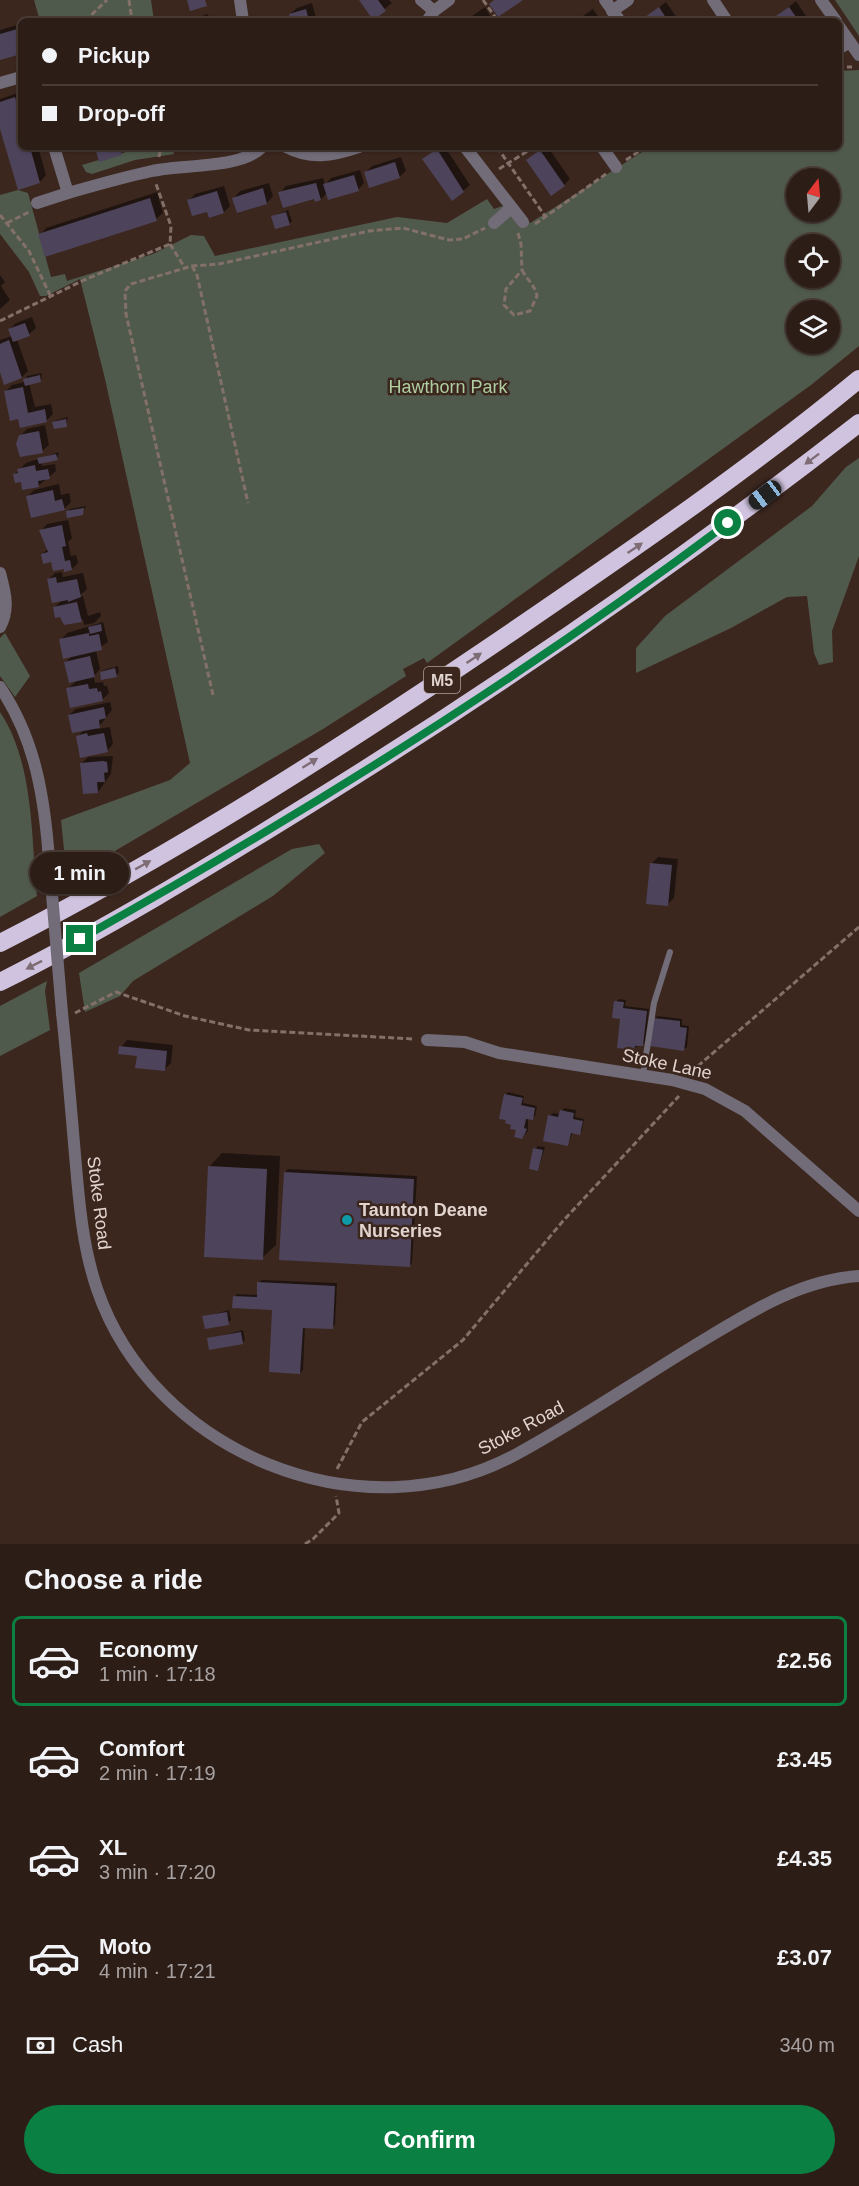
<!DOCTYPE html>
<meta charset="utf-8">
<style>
body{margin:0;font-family:Arial,sans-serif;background:#352620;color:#f1f3f6;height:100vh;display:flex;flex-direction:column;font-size:22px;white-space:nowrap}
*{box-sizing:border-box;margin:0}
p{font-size:20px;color:#a7a2a1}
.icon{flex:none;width:33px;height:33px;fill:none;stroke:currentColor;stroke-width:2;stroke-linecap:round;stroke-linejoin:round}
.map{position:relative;height:1544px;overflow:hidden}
.sheet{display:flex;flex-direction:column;background:#2d1d17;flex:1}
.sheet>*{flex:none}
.hud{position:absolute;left:18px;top:18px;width:824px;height:132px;border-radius:9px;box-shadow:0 2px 4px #0004,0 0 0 2px #483b36;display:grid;align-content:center;height:132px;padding:0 24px;background:#2d1d17}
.needle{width:39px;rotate:16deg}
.fabs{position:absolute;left:786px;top:168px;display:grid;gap:12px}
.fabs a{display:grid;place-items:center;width:54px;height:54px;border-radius:50%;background:#2d1d17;box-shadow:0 2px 4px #0004,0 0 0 2px #483b36;font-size:30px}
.end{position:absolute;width:27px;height:27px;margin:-14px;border:8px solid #0b8043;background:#fff;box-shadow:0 0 0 3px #fff}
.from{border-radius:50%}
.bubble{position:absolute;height:42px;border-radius:21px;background:#2d1d17;box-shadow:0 2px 4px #0004,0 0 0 2px #483b36;font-size:20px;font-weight:800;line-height:42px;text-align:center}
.car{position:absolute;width:18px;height:36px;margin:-18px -9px;border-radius:8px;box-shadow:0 0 4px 2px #0007;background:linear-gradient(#222 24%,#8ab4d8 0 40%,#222 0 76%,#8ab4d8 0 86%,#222 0)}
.hud b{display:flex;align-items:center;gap:21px;height:57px;font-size:22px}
.hud b+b{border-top:2px solid #483b36}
.hud i{width:15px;height:15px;background:#f1f3f6}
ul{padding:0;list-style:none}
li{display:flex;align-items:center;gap:18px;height:90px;margin:0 12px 9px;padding:0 12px;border:3px solid transparent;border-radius:9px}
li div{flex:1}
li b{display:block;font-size:22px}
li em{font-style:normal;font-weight:800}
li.on{border-color:#0b8043}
li>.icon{width:54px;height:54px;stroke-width:1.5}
h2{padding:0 24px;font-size:27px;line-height:72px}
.pay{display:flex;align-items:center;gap:15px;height:66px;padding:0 24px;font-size:22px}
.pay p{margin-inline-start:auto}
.cta{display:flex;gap:12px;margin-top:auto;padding:12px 24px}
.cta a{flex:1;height:69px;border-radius:36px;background:#0b8043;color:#fff;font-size:24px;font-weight:800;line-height:69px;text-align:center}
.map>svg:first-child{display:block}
.green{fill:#505a4c;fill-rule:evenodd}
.shadow{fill:#0007}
.building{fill:#4d445b}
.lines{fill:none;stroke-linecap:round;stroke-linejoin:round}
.path{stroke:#827069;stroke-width:3;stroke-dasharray:6 3;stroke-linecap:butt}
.service{stroke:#716c77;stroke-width:6}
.minor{stroke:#716c77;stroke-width:12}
.motorway{stroke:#d0c3df;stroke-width:18}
.minor-bridge{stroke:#716c77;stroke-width:12}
.oneway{fill:#7f6d75}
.route{stroke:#0b8043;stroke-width:8}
.culture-dot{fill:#0f9aa8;stroke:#3c271f;stroke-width:2}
.labels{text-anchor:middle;stroke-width:5;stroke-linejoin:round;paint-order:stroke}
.shield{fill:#3c271f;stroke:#b09f9a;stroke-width:1.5}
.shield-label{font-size:16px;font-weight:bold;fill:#e1d3ce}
.park-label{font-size:18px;fill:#aecea1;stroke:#3c271f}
.street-label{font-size:18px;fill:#e1d3ce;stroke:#3c271f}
.poi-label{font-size:18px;font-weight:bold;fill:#e1d3ce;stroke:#3c271f;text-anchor:start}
</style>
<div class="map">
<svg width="859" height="1544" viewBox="0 0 859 1544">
<rect width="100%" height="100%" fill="#3c271f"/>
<g class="green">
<path d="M34 0H151L154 21H40Z"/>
<path d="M835 0H859V36Z"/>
<path d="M859 70V346L811 385 427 663 424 658 403 669 406 676 323 729 67 879 61 820 170 780 190 763 105 379 80 279 46 296H40L29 272 0 234V195L18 190 28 193 51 277 65 274 67 281 153 254 191 235 204 236 215 256 397 217 447 223 487 199 494 209 514 202 530 223 650 147H838L839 71ZM796 178H830V212H796ZM796 244H830V278H796ZM796 310H830V344H796Z"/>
<path d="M143 147H172L174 154 135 160 92 174 86 172 82 165Z"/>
<path d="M859 458V556L832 631 833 662 819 665 814 653 807 596 787 597 731 628 636 673V648L665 616 812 506 846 467Z"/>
<path d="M5 633 30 676 15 697 0 676V638Z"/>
<path d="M0 712C34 763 31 836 37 896L0 917Z"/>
<path d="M319 844 325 853 273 896 133 981 120 996 85 1012 79 973 292 849Z"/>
<path d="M47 981 45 991 50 1030 0 1056V1006Z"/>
</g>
<g class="shadow">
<path d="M360 0H389L392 3 373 18Z"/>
<path d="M796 1 808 19 777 21 775 18Z"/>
<path d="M666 2 679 21H649L646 17Z"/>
<path d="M312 3 317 21H292L290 14 297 8Z"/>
<path d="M485 7 493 21H465Z"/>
<path d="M593 9 601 21H577L580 18Z"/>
<path d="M208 14 210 21H191L193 19Z"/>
<path d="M47 17 48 21H33Z"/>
<path d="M21 24V52L0 58V30Z"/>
<path d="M21 92V147H38L46 175 40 182 0 124V99Z"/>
<path d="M96 147H128L121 153Z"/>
<path d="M439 147H445L470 185 463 191 424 159Z"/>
<path d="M544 147H548L570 179 564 185 528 160Z"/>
<path d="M401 157 406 171 399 177 366 172 372 166Z"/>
<path d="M360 170 364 183 358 190 327 193 321 199 280 193 286 186 323 178 325 185 331 178Z"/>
<path d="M269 183 273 196 267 203 234 198 240 191Z"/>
<path d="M224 186 230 206 224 212 208 210 189 201 195 194Z"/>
<path d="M157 192 163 213 156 219 40 235 46 228Z"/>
<path d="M288 210 292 221 289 224 273 216Z"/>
<path d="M0 275 5 282 1 286 10 300 0 309Z"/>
<path d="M32 317 36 328 29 334 17 339 28 371 22 377 0 368V340L12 336 10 329 16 323Z"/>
<path d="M42 373 41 381 29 383 35 407 51 404 53 414 46 421 19 417 5 392 12 385 25 382 27 376Z"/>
<path d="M68 417 66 425 54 422 57 420Z"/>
<path d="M45 425 49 445 42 451 20 436 27 429Z"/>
<path d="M59 452 57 459 42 462V466L55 464 56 471 38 486 22 481 15 474 26 463Z"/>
<path d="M59 484 61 495 69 493 71 502 64 509 28 496 34 490Z"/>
<path d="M86 506 82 514 67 512 70 509Z"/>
<path d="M68 520 72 538 68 542 71 556 76 555 78 563 72 569 42 554 48 549 41 531 47 524Z"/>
<path d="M62 572 63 577 83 573 87 589 78 597 83 596 88 616 100 612 101 616 94 623 84 625 83 619 81 620 54 608 63 599 48 580 55 573Z"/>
<path d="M103 622 108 642 96 650 100 669 94 676 95 683 103 682 104 686H107L109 693 103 699 68 689 77 680 66 662 73 655 61 640 67 633Z"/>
<path d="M118 666 119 672 117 675 103 679 101 672 104 670Z"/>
<path d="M110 702 112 710 97 729 110 727 113 744 107 751 77 737 85 729 69 715 76 709Z"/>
<path d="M113 756 111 774 98 792 82 763 88 757Z"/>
<path d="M658 857 678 859 674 898 667 905 652 863Z"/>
<path d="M619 999 626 1000 625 1006 649 1009 645 1042 642 1045 634 1048 616 1002Z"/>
<path d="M658 1016 682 1019V1025L689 1026 687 1047 684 1049 655 1018Z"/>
<path d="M127 1040 173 1045 171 1063 164 1070 121 1047Z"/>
<path d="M508 1092 524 1096 523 1103 537 1106 535 1116 528 1118V1131L522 1137 506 1095Z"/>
<path d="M564 1108 576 1110 575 1117 584 1119 582 1131 579 1133 573 1132 568 1144 550 1116 553 1113 560 1114Z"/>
<path d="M538 1146 545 1147 538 1170 535 1149Z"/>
<path d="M222 1153 280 1156 276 1245 262 1258 209 1167Z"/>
<path d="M288 1169 417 1176 412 1263 409 1266 285 1172Z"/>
<path d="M262 1280 337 1283 335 1325 332 1327 305 1326 303 1370 300 1373 274 1308 234 1297 237 1294 258 1295 259 1282Z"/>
<path d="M229 1310 231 1320 228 1323 204 1317Z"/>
<path d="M243 1330 245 1340 242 1343 209 1339Z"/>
</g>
<g class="building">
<path d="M187 0H205L207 6 190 11Z"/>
<path d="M359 0H378L386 11 373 20Z"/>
<path d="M494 0H523L498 17 489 4Z"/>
<path d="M659 7 668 21H648L645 17Z"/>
<path d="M789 7 799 21H775L773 18Z"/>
<path d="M306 9 309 21H291L289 14Z"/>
<path d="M21 28V54L0 60V34Z"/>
<path d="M15 97 21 118V147H30L40 183 18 190 0 129V102Z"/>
<path d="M95 147H120L122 155 99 162Z"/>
<path d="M437 149 464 192 452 201 422 159Z"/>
<path d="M540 150 565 186 551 196 526 160Z"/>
<path d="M395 162 400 178 369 188 364 172Z"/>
<path d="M354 175 359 191 328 200 323 184Z"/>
<path d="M316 183 321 200 315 202 314 199 283 208 278 192Z"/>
<path d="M263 188 267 204 237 213 232 198Z"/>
<path d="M217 191 224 213 209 218 207 212 192 216 187 200Z"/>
<path d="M150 198 157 221 45 257 38 234Z"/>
<path d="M286 212 290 225 275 229 271 216Z"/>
<path d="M25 323 30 336 13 342 8 329Z"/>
<path d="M9 340 22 378 4 385 0 372V344Z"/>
<path d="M40 375 41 382 25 386 23 379Z"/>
<path d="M23 387 28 413 45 409 47 422 20 428 18 419 10 421 4 391Z"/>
<path d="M66 419 67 427 54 429 52 422Z"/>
<path d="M39 431 43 453 20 457 16 444 19 435Z"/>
<path d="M56 454 58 460 39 464 37 458Z"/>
<path d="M35 465 36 471 48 469 50 479 38 481 39 487 22 490 21 482 15 483 13 474 18 473 17 469Z"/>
<path d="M53 490 55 501 62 499 65 510 31 518 26 496Z"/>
<path d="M84 508 83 515 67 518 66 511Z"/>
<path d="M62 525 66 546 62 547 65 561 70 560 72 570 64 572V569L53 571 51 562 43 564 41 554 48 552 39 530Z"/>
<path d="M56 577 57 583 77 579 81 597 68 602V600L52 603 47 579Z"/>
<path d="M77 602 82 622 64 625 60 617 55 618 53 607Z"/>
<path d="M101 624 102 631 90 634 88 627Z"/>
<path d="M89 633V636L99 634 102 650 63 659 59 639Z"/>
<path d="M90 656 95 677 69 683 64 662Z"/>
<path d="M115 668 117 677 101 680 100 672Z"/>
<path d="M88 684 89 689 97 688 98 692 101 691 103 701 70 708 66 688Z"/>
<path d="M104 707 106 718 99 720 100 728 72 733 68 715Z"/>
<path d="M87 733 88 736 104 733 108 752 80 758 76 736Z"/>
<path d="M103 761 107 762 108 772 104 773 105 782H97L98 793 83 794 80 763Z"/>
<path d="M650 863 672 865 668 906 646 904Z"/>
<path d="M614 1001 624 1002 623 1008 647 1011 643 1046H635L634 1050 617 1048 620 1019 612 1018Z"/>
<path d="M653 1018 680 1021V1027L687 1028 684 1051 650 1046Z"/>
<path d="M119 1046 167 1051 165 1071 135 1068 137 1056 118 1054Z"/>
<path d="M504 1094 523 1098 521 1105 535 1108 533 1120 526 1119 524 1128 527 1129 522 1139 514 1137 516 1130 510 1129 511 1125 505 1123 506 1120 499 1119Z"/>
<path d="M560 1110 574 1113 573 1119 583 1121 580 1135 571 1133 568 1146 543 1141 548 1115 558 1117Z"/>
<path d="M533 1148 543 1150 538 1171 529 1169Z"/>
<path d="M208 1166 267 1169 263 1260 204 1257Z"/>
<path d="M284 1172 414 1179 410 1267 279 1260Z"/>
<path d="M257 1282 335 1286 333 1329 303 1328 300 1374 269 1372 272 1310 232 1308 233 1296 257 1297Z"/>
<path d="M227 1312 229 1325 205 1329 202 1316Z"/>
<path d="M241 1332 243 1344 209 1350 207 1338Z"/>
</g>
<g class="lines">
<g class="path">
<path d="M129 0 132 21"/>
<path d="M483 0 498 21"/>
<path d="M85 21 107 0"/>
<path d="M838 67H852"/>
<path d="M497 147 545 216"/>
<path d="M159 157 161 147"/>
<path d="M626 160 646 147"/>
<path d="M499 169 534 147"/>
<path d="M0 215 29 251 51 297"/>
<path d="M7 223 29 212"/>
<path d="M535 224 606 174"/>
<path d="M518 233 521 244 522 270"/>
<path d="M170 244 185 268"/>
<path d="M192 266 197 275 248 503"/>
<path d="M522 270C527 280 535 285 537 296L530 311 514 315 504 305 506 289Z"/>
<path d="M0 321 84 280 170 244 171 226 156 184"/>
<path d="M213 695 126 314 125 291 131 284 192 266 219 264 369 231 403 228 449 240 463 239 485 228"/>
<path d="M75 1013 116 992 185 1016 249 1030 414 1039"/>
<path d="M691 1072 859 927"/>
<path d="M337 1469 362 1422 463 1340 563 1221 679 1096"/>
<path d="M305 1544 313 1539 339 1513 336 1496"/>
</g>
<path class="service" d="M643 1075 654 1003 670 952"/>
<g class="minor">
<path d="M240 0 243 21"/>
<path d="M421 0 434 11"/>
<path d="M605 0 620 21"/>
<path d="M713 0 727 21"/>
<path d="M821 0 836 21"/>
<path d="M612 11 628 0"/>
<path d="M427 21 434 11 449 0"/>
<path d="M838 25 859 55"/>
<path d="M838 49 850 42"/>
<path d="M0 83 21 77"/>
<path d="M54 147 68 193C96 185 124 177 152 171 183 164 241 169 262 147"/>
<path d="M286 147C311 160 332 156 359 147"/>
<path d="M465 147 523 222"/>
<path d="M602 147 616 167"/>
<path d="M37 203 68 193"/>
<path d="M494 223 511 208"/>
<path d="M0 573C5 592 10 609 0 627"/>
<path d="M0 687C33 736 43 789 48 847"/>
<path d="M62 1013C67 1060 71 1108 75 1155 79 1200 82 1245 97 1289 153 1453 361 1538 515 1455 576 1422 633 1383 692 1347 744 1316 797 1280 859 1276"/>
<path d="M427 1040 465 1042 499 1053 672 1080 705 1089 745 1111 859 1211"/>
</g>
<g class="motorway">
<path d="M0 943C179 852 350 742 516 629 633 549 750 469 859 379"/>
<path d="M0 982C106 929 208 867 308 805 499 687 682 561 859 423"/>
</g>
<path class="minor-bridge" d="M48 847 62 1013"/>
</g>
<defs><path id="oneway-solid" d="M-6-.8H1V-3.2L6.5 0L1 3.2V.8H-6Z" transform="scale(1.5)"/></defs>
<g class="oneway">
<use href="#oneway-solid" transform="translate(812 459) rotate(143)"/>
<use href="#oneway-solid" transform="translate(635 548) rotate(-34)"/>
<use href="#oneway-solid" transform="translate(474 658) rotate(-34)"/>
<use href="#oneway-solid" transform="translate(310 763) rotate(-32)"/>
<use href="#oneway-solid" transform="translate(143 865) rotate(-29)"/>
<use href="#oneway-solid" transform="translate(34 965) rotate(153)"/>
</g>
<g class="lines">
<path class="route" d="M80 939C304 814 523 677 728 523"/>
</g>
<circle class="culture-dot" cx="347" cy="1220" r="6"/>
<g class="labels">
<rect class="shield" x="424" y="667" width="36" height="26" rx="4.5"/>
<g class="shield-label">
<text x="442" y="686">M5</text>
</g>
<g class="park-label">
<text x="448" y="393">Hawthorn Park</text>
</g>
<g class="street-label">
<text transform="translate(667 1064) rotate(12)" y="6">Stoke Lane</text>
<text transform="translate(99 1203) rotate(83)" y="6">Stoke Road</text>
<text transform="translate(521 1428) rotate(-28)" y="6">Stoke Road</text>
</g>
<g class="poi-label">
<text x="359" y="1216">Taunton Deane<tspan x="359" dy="21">Nurseries</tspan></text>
</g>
</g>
</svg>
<div class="fabs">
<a><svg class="needle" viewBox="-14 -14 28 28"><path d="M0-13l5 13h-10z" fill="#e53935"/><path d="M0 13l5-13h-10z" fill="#a7a2a1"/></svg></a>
<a><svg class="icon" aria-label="locate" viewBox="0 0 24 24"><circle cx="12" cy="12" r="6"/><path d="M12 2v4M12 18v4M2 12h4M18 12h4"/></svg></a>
<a><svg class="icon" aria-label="layers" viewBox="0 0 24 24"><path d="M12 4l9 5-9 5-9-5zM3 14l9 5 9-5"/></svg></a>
</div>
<i class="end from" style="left:728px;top:523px"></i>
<i class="end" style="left:80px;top:939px"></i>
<div class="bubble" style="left:30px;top:852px;width:99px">1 min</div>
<i class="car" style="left:765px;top:495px;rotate:233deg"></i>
<div class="hud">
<b><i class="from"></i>Pickup</b>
<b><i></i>Drop-off</b>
</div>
</div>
<section class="sheet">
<h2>Choose a ride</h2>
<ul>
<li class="on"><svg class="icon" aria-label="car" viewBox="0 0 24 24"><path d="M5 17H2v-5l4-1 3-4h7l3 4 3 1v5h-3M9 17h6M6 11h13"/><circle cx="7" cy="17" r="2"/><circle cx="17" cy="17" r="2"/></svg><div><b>Economy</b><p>1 min · 17:18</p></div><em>£2.56</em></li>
<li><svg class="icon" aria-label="car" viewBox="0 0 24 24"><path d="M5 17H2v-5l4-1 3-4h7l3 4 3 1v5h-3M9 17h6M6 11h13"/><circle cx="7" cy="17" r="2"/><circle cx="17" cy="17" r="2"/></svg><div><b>Comfort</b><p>2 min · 17:19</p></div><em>£3.45</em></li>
<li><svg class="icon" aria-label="car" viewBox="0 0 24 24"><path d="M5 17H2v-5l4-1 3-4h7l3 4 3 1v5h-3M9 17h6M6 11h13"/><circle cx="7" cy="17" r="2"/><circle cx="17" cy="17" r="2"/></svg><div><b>XL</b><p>3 min · 17:20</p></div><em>£4.35</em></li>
<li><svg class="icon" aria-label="car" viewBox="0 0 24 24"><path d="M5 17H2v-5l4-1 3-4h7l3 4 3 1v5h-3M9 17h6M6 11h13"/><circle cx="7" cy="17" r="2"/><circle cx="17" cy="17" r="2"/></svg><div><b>Moto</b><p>4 min · 17:21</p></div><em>£3.07</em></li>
</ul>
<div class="pay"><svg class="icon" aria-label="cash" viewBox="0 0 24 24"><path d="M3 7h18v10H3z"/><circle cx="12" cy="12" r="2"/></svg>Cash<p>340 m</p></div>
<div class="cta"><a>Confirm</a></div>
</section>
